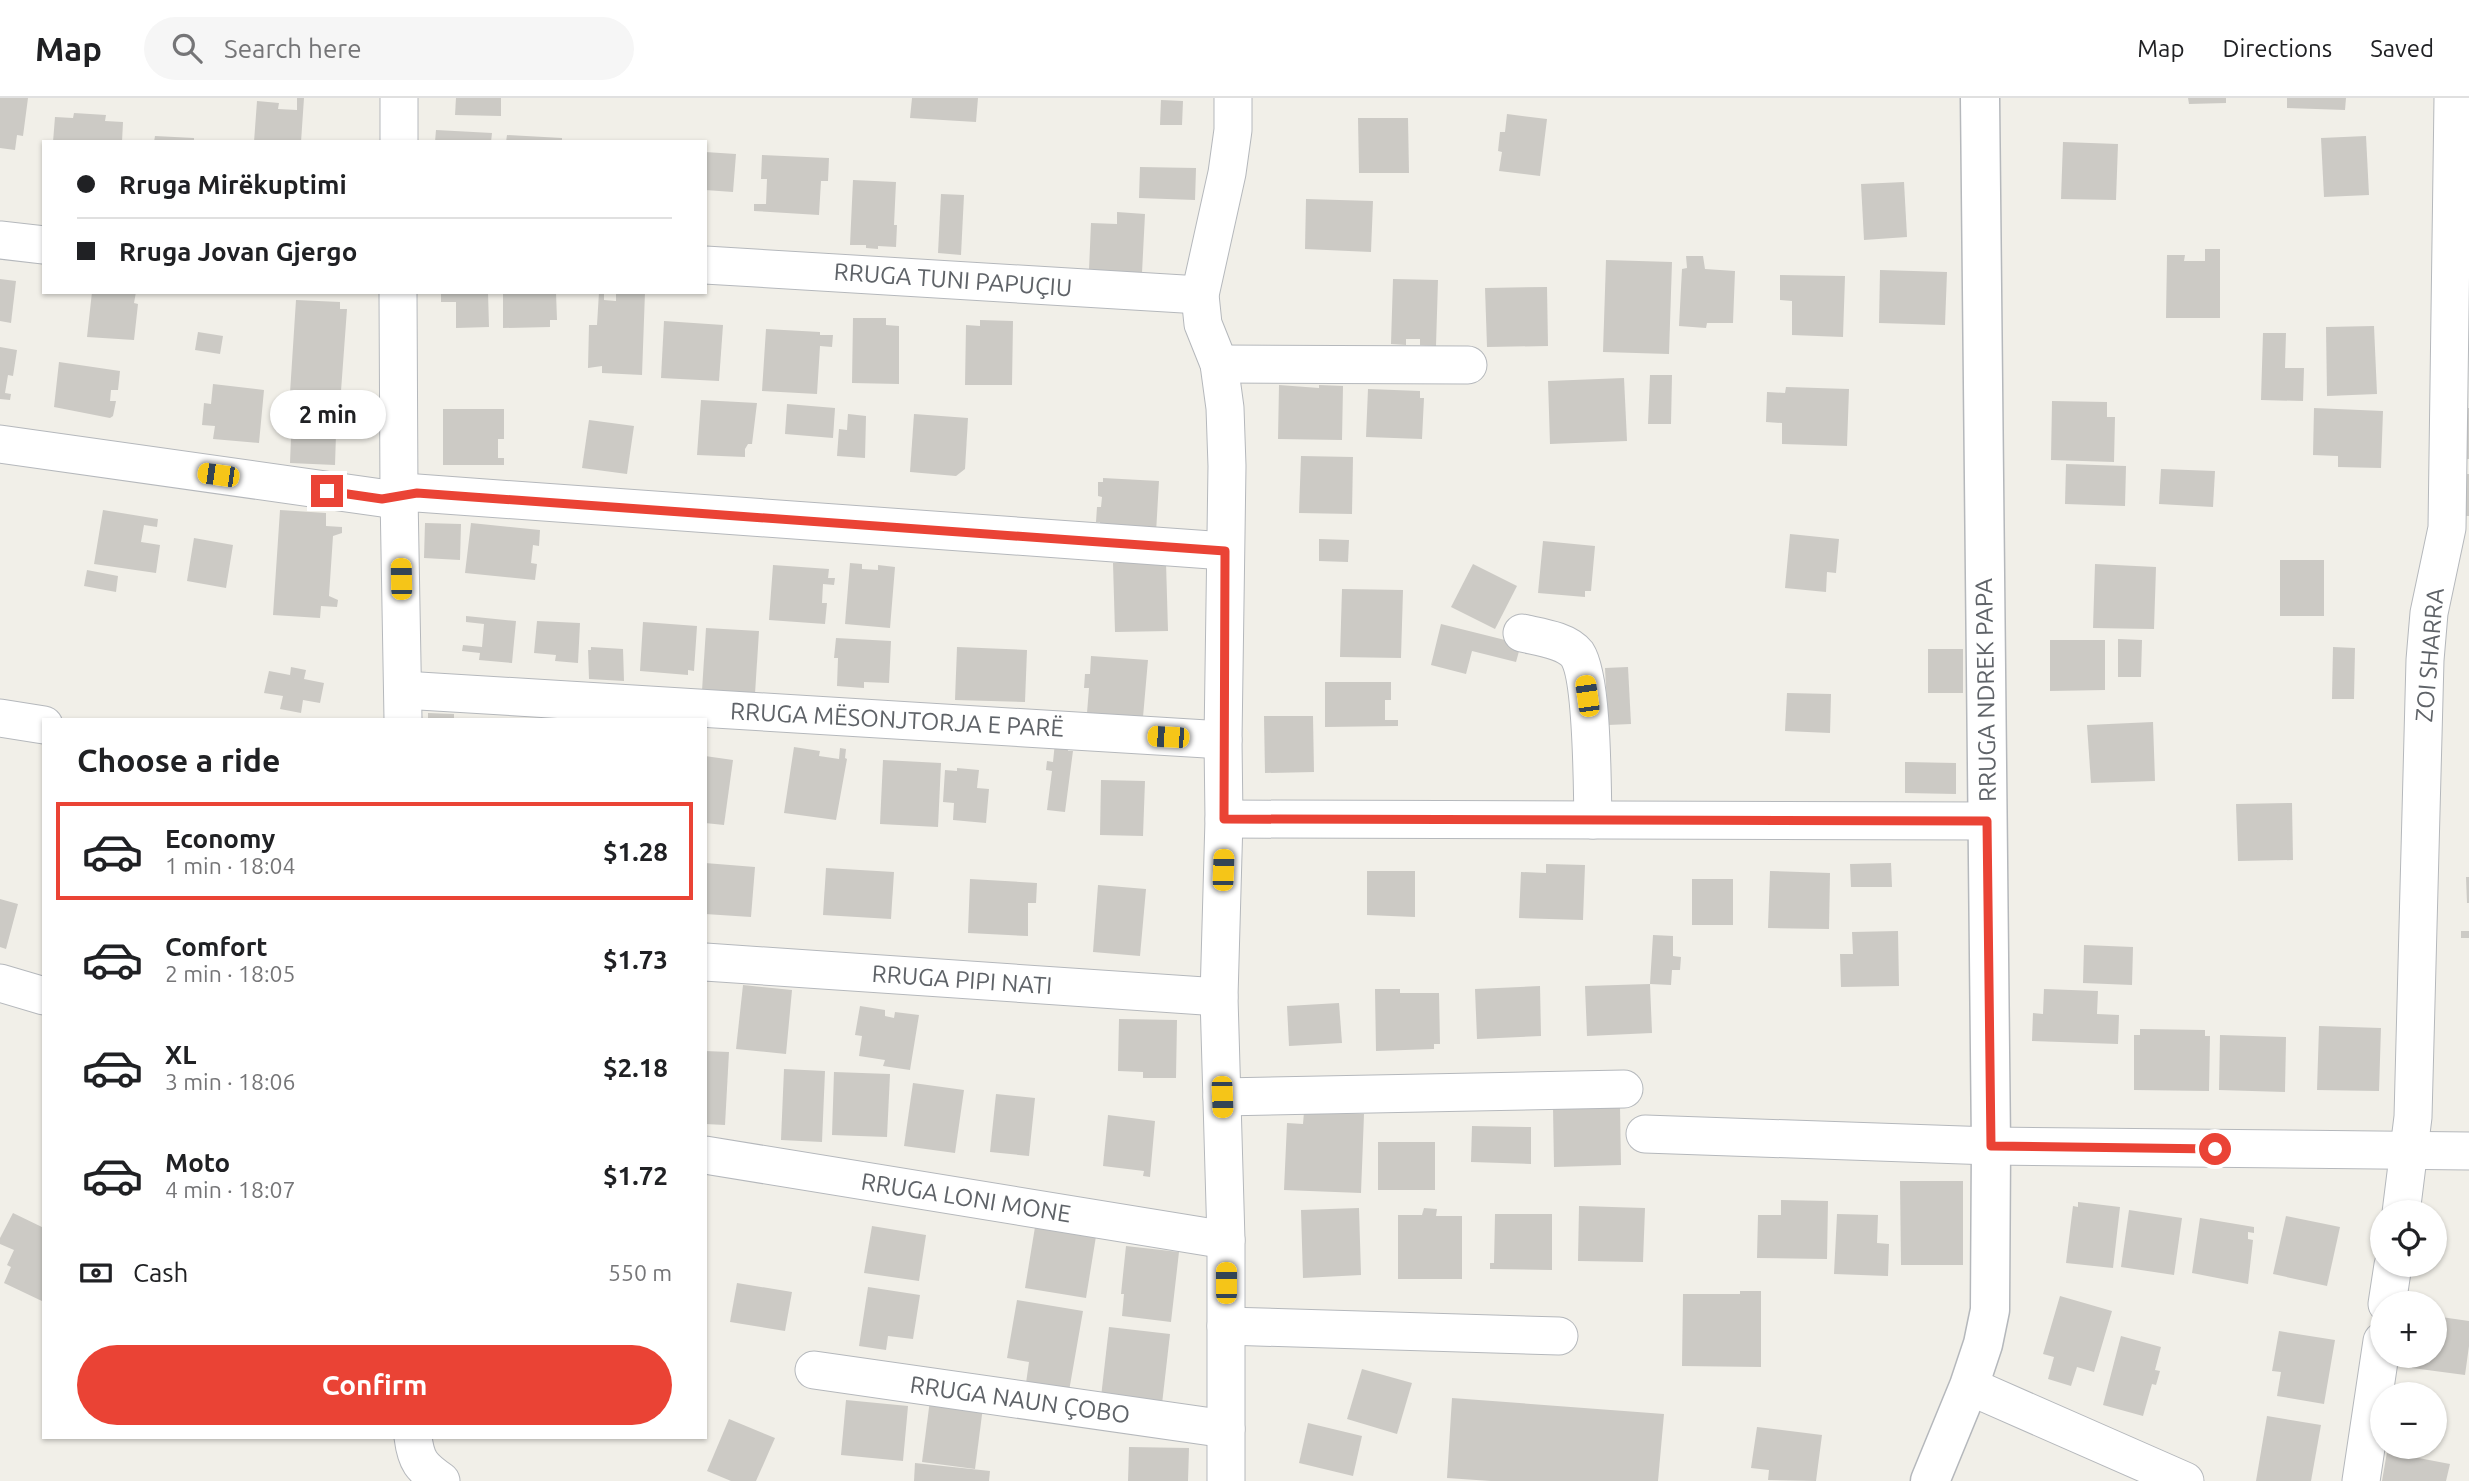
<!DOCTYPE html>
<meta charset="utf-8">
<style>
body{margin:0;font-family:Ubuntu,sans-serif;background:#f6f6f6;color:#202124;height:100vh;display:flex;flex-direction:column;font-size:26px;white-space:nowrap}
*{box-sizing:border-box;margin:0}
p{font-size:23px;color:#757577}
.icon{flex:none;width:38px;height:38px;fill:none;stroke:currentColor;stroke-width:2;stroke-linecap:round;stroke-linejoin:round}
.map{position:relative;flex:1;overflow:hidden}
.drawer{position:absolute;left:42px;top:620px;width:665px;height:721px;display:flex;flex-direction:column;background:#fff;border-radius:0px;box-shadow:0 2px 5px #0004}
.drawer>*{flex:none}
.hud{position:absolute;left:42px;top:42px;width:665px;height:154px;border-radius:0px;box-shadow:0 2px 5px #0004;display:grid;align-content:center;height:154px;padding:0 35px;background:#fff}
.controls{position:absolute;left:2370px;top:1102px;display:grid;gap:14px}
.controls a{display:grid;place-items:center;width:77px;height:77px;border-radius:50%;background:#fff;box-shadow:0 2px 5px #0004;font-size:35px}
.end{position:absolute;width:32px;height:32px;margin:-16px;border:9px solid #ea4335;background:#fff;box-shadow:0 0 0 4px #fff}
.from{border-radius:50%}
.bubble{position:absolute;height:49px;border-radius:24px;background:#fff;box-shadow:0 2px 5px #0004;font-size:23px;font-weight:700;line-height:49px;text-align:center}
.car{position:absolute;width:21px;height:42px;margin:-21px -10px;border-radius:9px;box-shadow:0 0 5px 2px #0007;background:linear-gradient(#f5c518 24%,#345 0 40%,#f5c518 0 76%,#345 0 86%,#f5c518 0)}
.hud b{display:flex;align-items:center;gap:24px;height:66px;font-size:26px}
.hud b+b{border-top:2px solid #e0e0e0}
.hud i{width:18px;height:18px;background:#202124}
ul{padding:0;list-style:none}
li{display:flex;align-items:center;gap:21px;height:98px;margin:0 14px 10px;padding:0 21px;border:4px solid transparent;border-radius:0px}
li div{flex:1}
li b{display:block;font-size:26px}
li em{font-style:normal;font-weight:700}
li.active{border-color:#ea4335}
li>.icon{width:63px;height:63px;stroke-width:1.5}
h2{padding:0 35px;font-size:32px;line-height:84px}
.pay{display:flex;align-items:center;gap:18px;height:77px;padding:0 35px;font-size:26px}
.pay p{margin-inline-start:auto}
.cta{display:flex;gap:14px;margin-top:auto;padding:14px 35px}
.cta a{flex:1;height:80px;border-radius:42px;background:#ea4335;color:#fff;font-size:28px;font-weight:700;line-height:80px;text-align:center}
header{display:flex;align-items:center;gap:42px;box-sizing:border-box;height:98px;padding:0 35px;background:#fff;border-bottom:2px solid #e0e0e0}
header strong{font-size:33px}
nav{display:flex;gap:38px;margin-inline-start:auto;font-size:24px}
.search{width:490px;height:63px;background:#f6f6f6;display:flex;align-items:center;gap:18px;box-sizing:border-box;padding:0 24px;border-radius:38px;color:#757577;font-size:26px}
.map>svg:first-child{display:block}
.building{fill:#cccac5}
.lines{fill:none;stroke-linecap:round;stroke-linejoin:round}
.minor-casing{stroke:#b5b8bc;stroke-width:39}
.tertiary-casing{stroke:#b5b8bc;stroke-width:41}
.minor{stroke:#fff;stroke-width:37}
.tertiary{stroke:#fff;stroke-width:38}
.route{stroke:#ea4335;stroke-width:9}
.labels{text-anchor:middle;stroke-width:6;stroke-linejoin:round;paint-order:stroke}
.street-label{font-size:24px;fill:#5f6368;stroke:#fff}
</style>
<header>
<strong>Map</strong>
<div class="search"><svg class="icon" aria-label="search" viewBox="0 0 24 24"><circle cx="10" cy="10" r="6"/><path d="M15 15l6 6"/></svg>Search here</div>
<nav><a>Map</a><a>Directions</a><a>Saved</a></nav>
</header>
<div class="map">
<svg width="2469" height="1383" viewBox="0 0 2469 1383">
<rect width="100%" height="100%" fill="#f1efe8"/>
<g class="building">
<path d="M0 0H28L23 38 17 37 15 52 0 50Z"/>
<path d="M297 0H304L301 44H254L257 3 279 5 278 11 297 12Z"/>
<path d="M456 0H501V18L455 17Z"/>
<path d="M912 0H978L976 24 910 20Z"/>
<path d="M2188 0H2226V5L2189 6Z"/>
<path d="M2287 0H2346L2345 12 2287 10Z"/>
<path d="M1161 2 1183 3 1182 27H1160Z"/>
<path d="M74 15 106 17 105 23 123 24 122 44H53L55 19 73 20Z"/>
<path d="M1507 16 1547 21 1540 78 1499 73 1502 54 1498 53 1500 34H1505Z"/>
<path d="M1358 20H1408L1409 75H1359Z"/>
<path d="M436 32 492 35 491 44H435Z"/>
<path d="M507 37 562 40V44H506Z"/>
<path d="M155 38 194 40V44H154Z"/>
<path d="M2366 38 2369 97 2324 99 2321 40Z"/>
<path d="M2063 44 2118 46 2116 102 2061 101Z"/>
<path d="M705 54 736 56 733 94 705 92Z"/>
<path d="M762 57 829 60 828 83H821L819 117 754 113V106H766L767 81H761Z"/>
<path d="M1140 69 1196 70 1195 102 1139 100Z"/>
<path d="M853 82 896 84 894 127H897L896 149 878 148V151L866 150V147H850Z"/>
<path d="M1904 84 1907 139 1864 142 1861 86Z"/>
<path d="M941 96 964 97 961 157 938 155Z"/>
<path d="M1306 101 1373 103 1371 154 1305 151Z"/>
<path d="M1117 114 1145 116 1142 175 1089 172 1091 125 1117 126Z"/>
<path d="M2205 151H2220V220H2166L2167 157H2185L2184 163H2205Z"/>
<path d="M1686 158H1703L1705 171 1735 173 1733 225H1707L1706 230 1679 228 1682 171 1687 170Z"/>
<path d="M1606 162 1672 164 1669 256 1603 254Z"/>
<path d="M1880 172 1947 174 1945 227 1879 225Z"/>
<path d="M1780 177 1845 178 1843 239 1792 237V203L1780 202Z"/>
<path d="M0 181 16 183 11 225 0 223Z"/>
<path d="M1393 181 1438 182 1436 248 1420 247V241H1406V247L1391 246Z"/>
<path d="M1547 189 1548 248 1487 249 1485 190Z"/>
<path d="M92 194H136L134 205 138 206 134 242 87 239Z"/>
<path d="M441 194H488L489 229 456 230V204H441Z"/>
<path d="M503 194H556L557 222H550V229L503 230Z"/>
<path d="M599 194H604V202L616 203V194H645L642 277 602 275V268L588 270 589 227H597Z"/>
<path d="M296 202 340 204V211H347L341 293H334V298L290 295Z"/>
<path d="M853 220H886V227L899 228V286L852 285Z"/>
<path d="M980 222 1013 223 1012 287H965L966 227 980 228Z"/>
<path d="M664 223 723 227 719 283 661 280Z"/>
<path d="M2374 228 2377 296 2327 298 2326 229Z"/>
<path d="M766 231 820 234V237H833L832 249 820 248 817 296 762 293Z"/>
<path d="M198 234 223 238 220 256 195 252Z"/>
<path d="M2263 235H2286L2285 270H2304L2303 303 2261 302Z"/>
<path d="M0 249 17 252 13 278 8 277 5 295 11 296 10 302 0 301Z"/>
<path d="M59 264 120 273 118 292H111L110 303H116L113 318 110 320 54 309Z"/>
<path d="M1650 277H1672L1671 326H1648Z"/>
<path d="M1624 280 1627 343 1550 346 1548 283Z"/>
<path d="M213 286 264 292 259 345 213 341 215 328 202 327 204 305 211 306Z"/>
<path d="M1279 287 1319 290V287L1343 288 1342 342 1278 341Z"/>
<path d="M1786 289 1849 291 1847 348 1782 346V325L1766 324 1767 294 1785 295Z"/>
<path d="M1368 291 1420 293V300H1424L1422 341 1366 339Z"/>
<path d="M701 302 757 305 752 346H748L745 351V359L697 357Z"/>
<path d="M2052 303 2107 304V319H2115L2114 364 2051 362Z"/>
<path d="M787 306 835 310 833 340 785 336Z"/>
<path d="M2314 310 2383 313 2381 370 2338 369V358L2313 357Z"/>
<path d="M2464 310H2469V361H2463Z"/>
<path d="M443 311H504V341H498V360H504V367H443Z"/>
<path d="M292 314 334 315 333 336H336L335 367 290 365Z"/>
<path d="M848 316 866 318 865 360 837 358 839 331 847 332Z"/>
<path d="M914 316 968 320 965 371 956 378 910 374Z"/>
<path d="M589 322 634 328 627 376 582 370Z"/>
<path d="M1301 358 1353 359 1352 416 1299 415Z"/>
<path d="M2066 366 2126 368 2125 408 2065 406Z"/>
<path d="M2161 371 2215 373 2213 409 2159 406Z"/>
<rect x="2466" y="376" width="3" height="42"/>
<path d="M1103 380 1159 383 1156 435 1100 429V424H1096L1097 409H1101L1102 399 1098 398V384H1103Z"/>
<path d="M103 412 158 421 157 429 144 427 141 444 160 447 156 475 94 466Z"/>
<path d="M280 412 326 415V428L342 429V435L333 438 329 498 338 502 337 509 321 508 320 520 273 517Z"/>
<path d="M425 425 461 426 460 462 424 460Z"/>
<path d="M471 425 540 432 539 448 533 447 531 465 537 466 535 482 465 475Z"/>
<path d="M1790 436 1839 441 1836 475 1827 474 1826 494 1785 490Z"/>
<path d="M194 440 233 447 226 490 187 483Z"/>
<path d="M1319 441 1349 442 1348 464 1319 463Z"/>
<path d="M1543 443 1595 448 1591 493H1585V499L1538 495Z"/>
<rect x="2280" y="462" width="44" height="56"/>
<path d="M1166 464 1168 533 1115 534 1113 465Z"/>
<path d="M850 465 862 466V471L878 472V467L895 469 890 530 845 526Z"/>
<path d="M1473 466 1517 488 1495 531 1451 509Z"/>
<path d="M2095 466 2156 469 2154 531 2093 530Z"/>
<path d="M773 467 829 471 828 480H835L834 487 823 486 822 505H827L825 526 769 522Z"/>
<path d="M87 472 118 478 116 494 84 488Z"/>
<path d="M1342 491 1403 492 1401 560 1340 559Z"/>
<path d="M466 518 516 523 512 565 479 562 480 555 462 553 463 547 482 549 484 526 466 524Z"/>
<path d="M537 523 580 525 578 565 555 563 556 557 534 555Z"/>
<path d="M643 524 697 528 694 573 688 572V577L640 573Z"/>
<path d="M1441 526 1521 546 1516 564 1472 553 1466 576 1431 567Z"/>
<path d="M706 530 759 533 755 596 702 593Z"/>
<path d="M836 540 891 543 889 585 864 584V590L837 588 838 560H834Z"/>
<path d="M2118 541 2142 542 2141 579H2118Z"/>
<path d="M2050 542H2105V592L2050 593Z"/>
<path d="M591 549 623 551 624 583 589 581 588 552H591Z"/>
<path d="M957 549 1027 552 1025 604 955 602Z"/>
<path d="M2333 549 2355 550 2354 601H2332Z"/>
<rect x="1928" y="551" width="35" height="44"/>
<path d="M1091 558 1148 562 1143 619 1087 615 1089 590H1084L1085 576H1090Z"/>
<path d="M291 569 306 572 304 581 324 585 320 605 303 602 301 615 280 611 283 598 264 595 269 573 290 577Z"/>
<path d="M1628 569 1631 626 1608 627 1605 570Z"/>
<path d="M1325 584H1391V602H1385V622H1398V628L1325 629Z"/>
<path d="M1787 595 1831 596 1830 635 1785 633Z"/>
<path d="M428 615 454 616V621H428Z"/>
<path d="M1264 618H1313L1314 674 1265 675Z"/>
<path d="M2153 624 2155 683 2091 685 2087 627Z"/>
<path d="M1055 644 1069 646 1068 653H1073L1065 714 1047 712 1052 673 1046 672 1047 663 1053 664Z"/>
<path d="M794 649 820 653 819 658 839 661 840 650 846 651 845 660 847 661 836 722 784 715Z"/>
<path d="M705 658 733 662 724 727 705 725Z"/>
<path d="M883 662 941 665 938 729 880 726Z"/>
<path d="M1905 664 1956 665V696L1905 695Z"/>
<path d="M957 670 979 672 977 690 989 691 986 725 953 722 954 705 943 704 945 672 957 673Z"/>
<path d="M1101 682 1145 683 1143 738 1100 737Z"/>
<path d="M2292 705 2293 762 2238 763 2236 706Z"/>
<path d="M705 765 755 769 751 819 705 816Z"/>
<path d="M1891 765 1892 789H1851L1850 766Z"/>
<path d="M1546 766 1585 767 1583 822 1519 820 1521 774 1546 775Z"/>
<path d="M826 770 894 774 891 821 823 817Z"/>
<path d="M1367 773H1415V819L1367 817Z"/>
<path d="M1770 773 1830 775 1829 831 1768 830Z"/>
<path d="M2466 779H2469V805H2467Z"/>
<path d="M970 781 1037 785 1036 805H1028V838L968 835Z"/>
<rect x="1692" y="781" width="41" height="46"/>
<path d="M1098 787 1146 791 1140 858 1093 854Z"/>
<path d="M0 801 18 806 6 851 0 849Z"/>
<path d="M1898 833 1899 888 1841 889 1840 856H1853L1852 834Z"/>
<rect x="2461" y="833" width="8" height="7"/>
<path d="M1653 837 1673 838V858L1681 859 1680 872H1672L1671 887 1650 886Z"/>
<path d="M2084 847 2133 849 2132 887 2083 885Z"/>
<path d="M1650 886 1652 935 1587 938 1585 888Z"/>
<path d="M743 887 792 892 786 956 736 951Z"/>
<path d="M1540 888 1541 938 1477 941 1475 891Z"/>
<path d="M1375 891H1400V895H1439L1440 946H1434V951L1376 953Z"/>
<path d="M2044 891 2098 893 2097 916 2119 917 2118 946 2032 943 2033 915 2043 916Z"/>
<path d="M1339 905 1342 945 1289 948 1287 908Z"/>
<path d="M860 908 885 912V918L894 920 895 914 919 917 910 972 883 968 885 962 859 958 862 938 855 937Z"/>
<path d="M1119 921 1177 922 1176 980H1143V974L1118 973Z"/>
<path d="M2319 928 2381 930 2379 993 2317 992Z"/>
<path d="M2140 931 2205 932V938H2210L2209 993 2134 992V937H2140Z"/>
<path d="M2220 937 2286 939 2285 994 2219 992Z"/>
<path d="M705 953 729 954 725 1027 705 1026Z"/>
<path d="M784 971 825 973 822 1044 781 1042Z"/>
<path d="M834 974 890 976 887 1039 832 1037Z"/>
<path d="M913 985 964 992 955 1055 904 1048Z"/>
<path d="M996 996 1035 1000 1029 1058 990 1054Z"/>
<path d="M1620 1008 1621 1067 1554 1069 1553 1009Z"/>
<path d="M1304 1014 1364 1016 1361 1095 1284 1092 1287 1025 1303 1026Z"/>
<path d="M1108 1017 1155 1023 1150 1079 1143 1078 1144 1073 1103 1068Z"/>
<path d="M1472 1028 1531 1029V1066L1471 1064Z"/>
<rect x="1378" y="1044" width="57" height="48"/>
<path d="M1900 1083H1963V1167H1901Z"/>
<path d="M1781 1102 1828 1103 1827 1161 1757 1160 1758 1117H1781Z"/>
<path d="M2078 1104 2120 1109 2113 1170 2066 1165 2073 1108 2078 1109Z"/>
<path d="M1579 1108 1645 1110 1643 1164 1578 1163Z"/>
<path d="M1359 1110 1361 1177 1303 1180 1301 1112Z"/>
<path d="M1424 1110 1437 1111 1436 1118H1462V1181H1398V1117H1422Z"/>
<path d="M2129 1112 2182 1120 2174 1177 2121 1169Z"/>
<path d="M13 1115 44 1130V1204L4 1185 11 1169 7 1167 14 1152 0 1146V1140Z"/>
<path d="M1495 1116H1552V1172L1490 1171V1165H1494Z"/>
<path d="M1837 1116 1878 1117 1877 1145 1889 1146 1888 1178 1834 1176Z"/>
<path d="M2286 1118 2340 1129 2327 1188 2273 1176Z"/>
<path d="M2200 1120 2254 1129V1135L2248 1134V1141L2253 1142 2248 1186 2192 1175Z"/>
<path d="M1036 1123 1097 1132 1086 1200 1025 1190Z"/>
<path d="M872 1128 926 1137 919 1183 864 1175Z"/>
<path d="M1126 1148 1179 1154 1171 1224 1122 1218 1124 1196H1121Z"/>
<path d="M737 1185 792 1194 785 1233 730 1224Z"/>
<path d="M868 1189 920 1197 913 1241 888 1238 886 1252 859 1248Z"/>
<path d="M1740 1193H1761V1269L1682 1268 1683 1196H1740Z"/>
<path d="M2060 1198 2112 1213 2094 1274 2077 1269 2071 1288 2048 1281 2054 1259 2043 1256Z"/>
<path d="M1017 1202 1083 1213 1069 1293 1026 1285 1029 1264 1007 1260Z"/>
<path d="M2434 1218 2469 1223V1248L2465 1277 2412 1270 2413 1258H2434Z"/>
<path d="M1109 1229 1170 1236 1162 1306 1101 1299Z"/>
<path d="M2279 1233 2335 1242 2324 1306 2277 1298 2281 1274 2272 1273Z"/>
<path d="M2121 1238 2161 1249 2155 1272 2160 1273 2156 1287 2152 1286 2143 1318 2103 1307Z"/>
<path d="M1362 1271 1412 1285 1397 1336 1347 1321Z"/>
<path d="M1452 1300 1664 1316 1658 1383H1491L1447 1380Z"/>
<path d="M846 1302 908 1308 903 1363 841 1357Z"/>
<path d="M930 1302 983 1309 975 1371 922 1364Z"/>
<path d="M2267 1318 2321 1327 2311 1383H2256Z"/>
<path d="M729 1321 775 1340 756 1383H731L707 1373Z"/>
<path d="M1308 1325 1362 1338 1353 1378 1299 1365Z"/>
<path d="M1757 1329 1822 1337 1816 1383 1768 1382 1769 1372 1751 1370Z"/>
<path d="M1129 1349 1189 1350 1188 1383H1128Z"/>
<path d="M2387 1354 2450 1366 2446 1383H2382Z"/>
<path d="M915 1365 990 1373 989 1383H914Z"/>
</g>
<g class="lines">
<g class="minor-casing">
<g id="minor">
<path d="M399 44V0"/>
<path d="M0 142 44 147"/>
<path d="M705 167 1200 197"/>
<path d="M398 194 399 397 403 621"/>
<path d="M1219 266 1468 267"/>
<path d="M0 346 382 400 417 395 1225 453"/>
<path d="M1522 535C1539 539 1566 542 1577 556 1593 580 1592 689 1593 722"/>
<path d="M403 592 1223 642"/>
<path d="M0 620 44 627"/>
<path d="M1224 721 1987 723"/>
<path d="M705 864 1219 899"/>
<path d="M0 885 44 898"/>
<path d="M1222 999 1624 991"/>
<path d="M1645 1036 1991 1048 2469 1053"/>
<path d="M705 1057 1226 1142"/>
<path d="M2401 1115 2413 1019 2425 562 2429 515 2447 430 2453 0"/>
<path d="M2387 1206 2393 1167"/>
<path d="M1226 1228 1559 1238"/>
<path d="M814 1272 1226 1331"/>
<path d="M1969 1288 2185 1383"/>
<path d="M413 1339C416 1363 421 1369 441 1383"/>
<path d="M1226 1383V1142L1219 899 1224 721 1223 642 1227 368 1225 310 1219 266 1203 226 1200 197 1227 75 1233 32V0"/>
<path d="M2361 1383 2382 1243"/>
</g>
</g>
<g class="tertiary-casing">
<path id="tertiary" d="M1930 1383 1969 1288 1983 1246 1990 1212 1991 1048 1980 0"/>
</g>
<use href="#minor" class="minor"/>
<use href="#tertiary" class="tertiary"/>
</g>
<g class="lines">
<path class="route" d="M327 393 382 401 417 395 1225 453 1224 721 1987 723 1991 1048 2215 1051"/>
</g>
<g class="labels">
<g class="street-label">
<text transform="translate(953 182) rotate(4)" y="8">RRUGA TUNI PAPUÇIU</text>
<text transform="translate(2430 557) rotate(-85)" y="8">ZOI SHARRA</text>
<text transform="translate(1986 592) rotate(-91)" y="8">RRUGA NDREK PAPA</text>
<text transform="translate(897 622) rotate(3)" y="8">RRUGA MËSONJTORJA E PARË</text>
<text transform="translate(962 882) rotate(4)" y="8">RRUGA PIPI NATI</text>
<text transform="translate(966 1100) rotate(9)" y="8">RRUGA LONI MONE</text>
<text transform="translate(1020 1302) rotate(8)" y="8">RRUGA NAUN ÇOBO</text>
</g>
</g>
</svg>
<div class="controls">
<a><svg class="icon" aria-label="locate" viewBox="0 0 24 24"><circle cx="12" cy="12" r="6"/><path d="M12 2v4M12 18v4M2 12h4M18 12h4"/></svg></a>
<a>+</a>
<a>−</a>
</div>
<i class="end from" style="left:2215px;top:1051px"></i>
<i class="end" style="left:327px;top:393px"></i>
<div class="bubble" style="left:270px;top:292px;width:116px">2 min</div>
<i class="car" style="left:218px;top:377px;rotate:278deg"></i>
<i class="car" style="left:401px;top:481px;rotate:359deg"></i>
<i class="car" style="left:1587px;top:598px;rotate:352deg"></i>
<i class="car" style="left:1168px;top:639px;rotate:273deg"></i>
<i class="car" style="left:1223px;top:772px;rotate:2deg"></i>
<i class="car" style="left:1222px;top:999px;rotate:178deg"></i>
<i class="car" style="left:1226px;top:1185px;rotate:0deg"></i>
<div class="hud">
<b><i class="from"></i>Rruga Mirëkuptimi</b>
<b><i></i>Rruga Jovan Gjergo</b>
</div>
<section class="drawer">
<h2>Choose a ride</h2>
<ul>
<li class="active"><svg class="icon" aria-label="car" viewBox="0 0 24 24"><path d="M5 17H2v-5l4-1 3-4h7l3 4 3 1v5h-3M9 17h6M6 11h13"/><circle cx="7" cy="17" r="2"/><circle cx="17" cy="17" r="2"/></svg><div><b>Economy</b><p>1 min · 18:04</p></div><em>$1.28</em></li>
<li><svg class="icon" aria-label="car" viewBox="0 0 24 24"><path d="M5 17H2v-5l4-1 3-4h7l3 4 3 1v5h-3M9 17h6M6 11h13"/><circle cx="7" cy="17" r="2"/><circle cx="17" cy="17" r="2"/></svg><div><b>Comfort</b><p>2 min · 18:05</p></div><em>$1.73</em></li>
<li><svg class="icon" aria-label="car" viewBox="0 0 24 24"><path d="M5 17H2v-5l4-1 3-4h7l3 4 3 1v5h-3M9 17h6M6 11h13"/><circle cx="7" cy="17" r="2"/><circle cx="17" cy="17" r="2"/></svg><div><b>XL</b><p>3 min · 18:06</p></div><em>$2.18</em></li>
<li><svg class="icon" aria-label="car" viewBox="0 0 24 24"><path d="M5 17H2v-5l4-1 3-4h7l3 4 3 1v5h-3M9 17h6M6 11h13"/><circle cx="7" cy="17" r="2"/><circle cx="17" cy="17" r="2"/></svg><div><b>Moto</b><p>4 min · 18:07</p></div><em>$1.72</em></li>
</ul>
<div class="pay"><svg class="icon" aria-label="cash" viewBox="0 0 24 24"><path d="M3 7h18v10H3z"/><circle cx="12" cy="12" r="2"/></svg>Cash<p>550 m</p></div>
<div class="cta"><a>Confirm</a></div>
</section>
</div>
